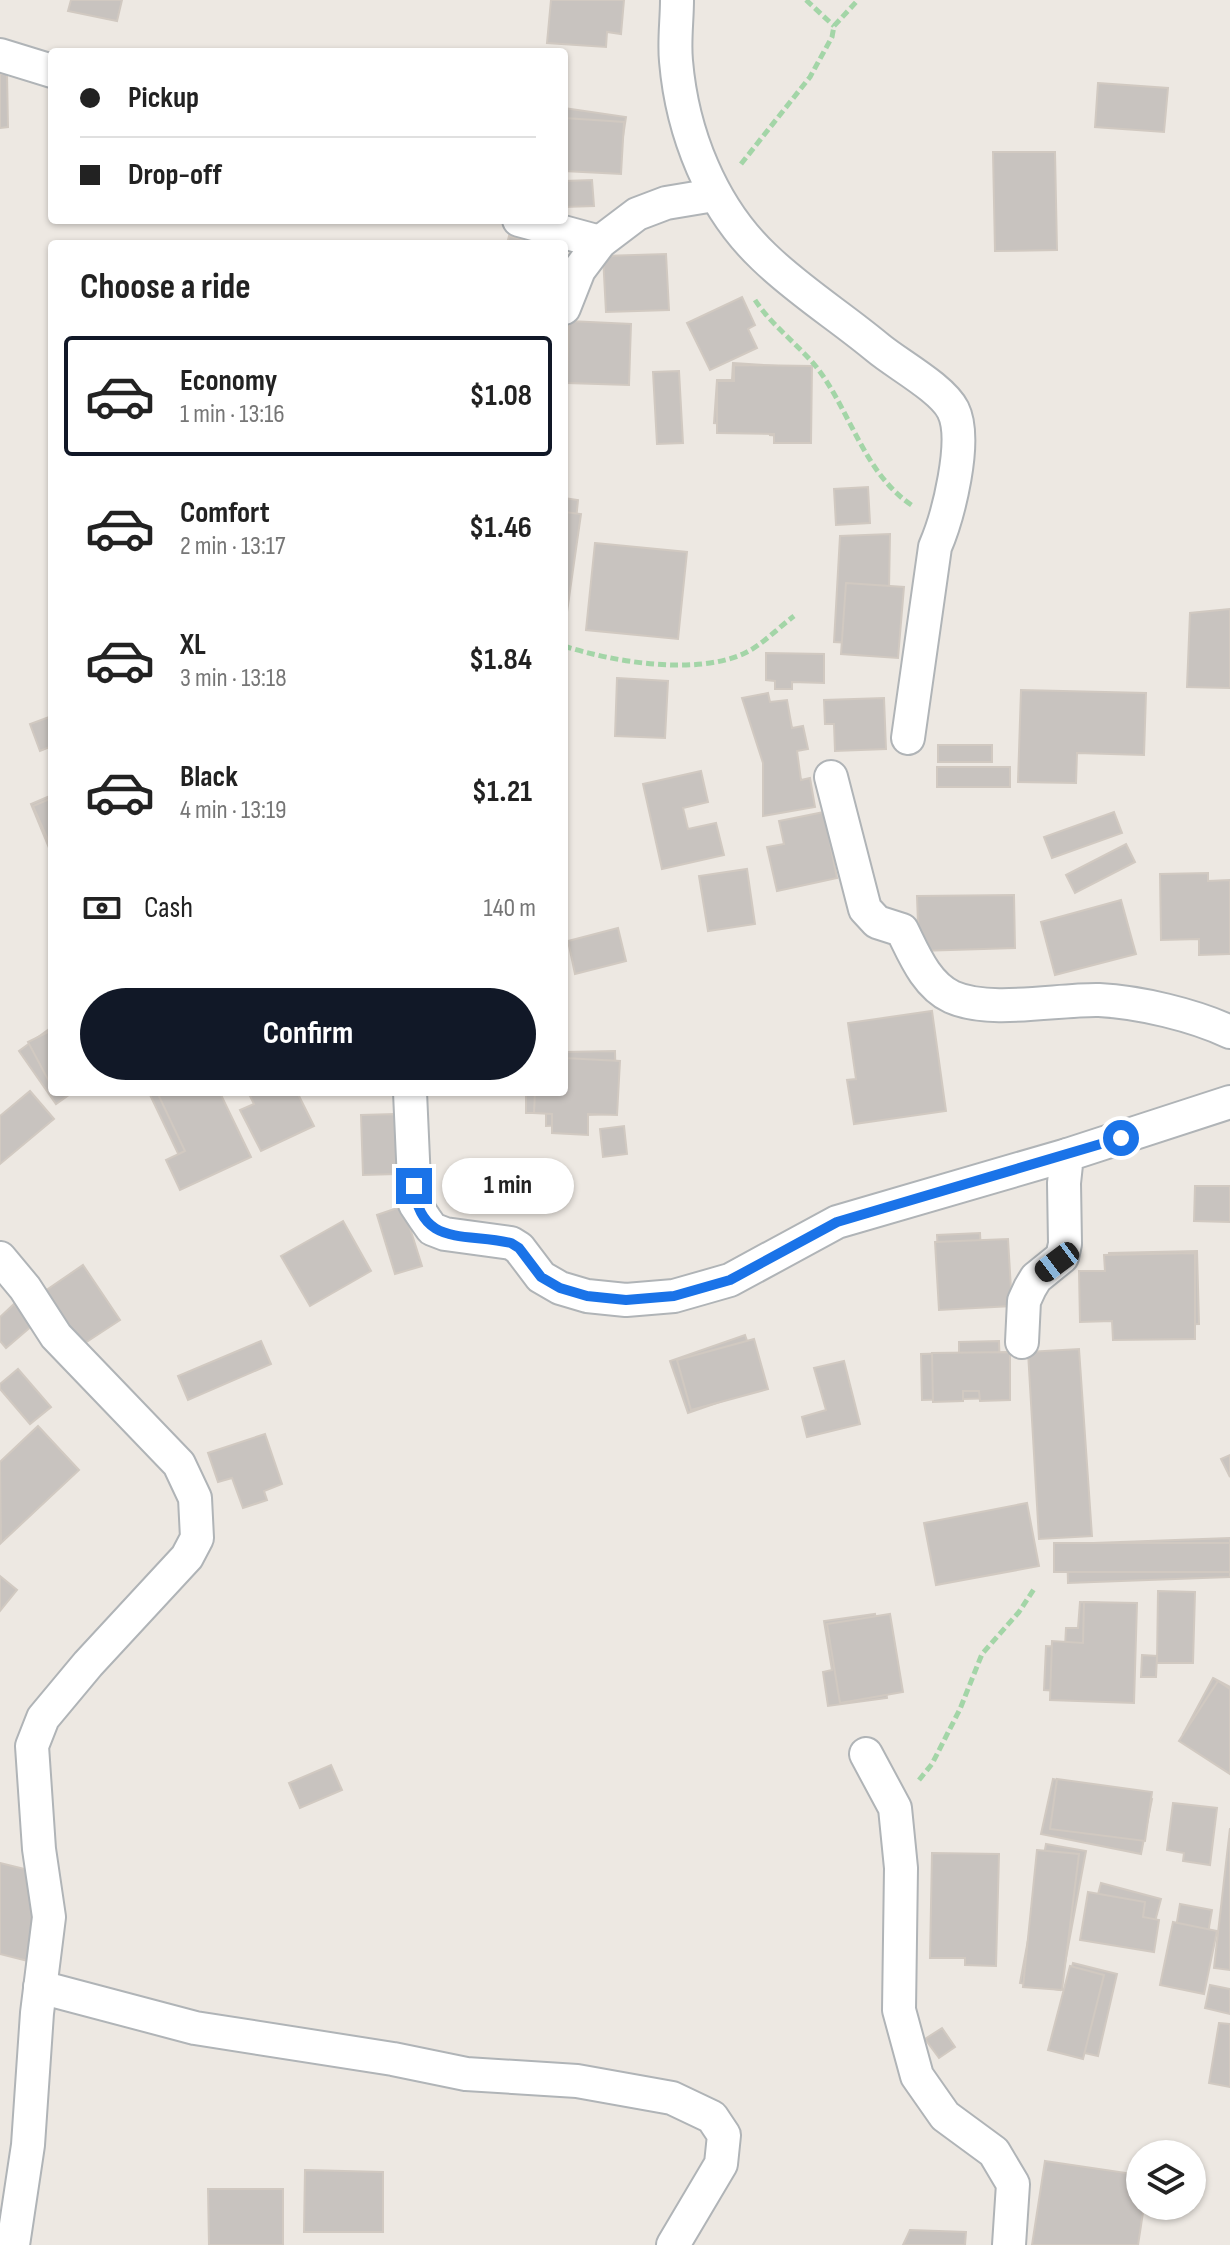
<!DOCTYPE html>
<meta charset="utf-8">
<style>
body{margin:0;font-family:"Sofia Sans Condensed",sans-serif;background:#f2f2f2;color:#222;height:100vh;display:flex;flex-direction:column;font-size:30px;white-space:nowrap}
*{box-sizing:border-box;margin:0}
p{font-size:26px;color:#767676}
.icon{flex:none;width:44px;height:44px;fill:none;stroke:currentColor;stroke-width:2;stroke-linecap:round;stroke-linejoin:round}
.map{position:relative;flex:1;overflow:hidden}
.panel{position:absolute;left:48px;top:240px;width:520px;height:856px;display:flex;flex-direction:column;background:#fff;border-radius:8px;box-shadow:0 2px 6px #0004}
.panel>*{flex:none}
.hud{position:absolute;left:48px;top:48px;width:520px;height:176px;border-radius:8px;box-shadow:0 2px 6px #0004;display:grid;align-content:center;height:176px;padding:0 32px;background:#fff}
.controls{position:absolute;left:1126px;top:2140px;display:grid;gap:16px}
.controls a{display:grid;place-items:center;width:80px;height:80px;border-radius:50%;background:#fff;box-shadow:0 2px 6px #0004;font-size:40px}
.end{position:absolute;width:36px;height:36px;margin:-18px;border:10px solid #1a73e8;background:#fff;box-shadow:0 0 0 4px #fff}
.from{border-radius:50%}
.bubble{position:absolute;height:56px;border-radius:28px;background:#fff;box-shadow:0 2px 6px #0004;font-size:26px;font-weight:700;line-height:56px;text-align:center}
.car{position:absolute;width:24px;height:48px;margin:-24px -12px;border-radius:10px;box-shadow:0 0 6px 2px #0007;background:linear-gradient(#222 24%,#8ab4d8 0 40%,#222 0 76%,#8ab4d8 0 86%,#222 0)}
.hud b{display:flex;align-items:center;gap:28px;height:76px;font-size:30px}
.hud b+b{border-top:2px solid #e0e0e0}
.hud i{width:20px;height:20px;background:#222}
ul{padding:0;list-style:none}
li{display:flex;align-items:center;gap:24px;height:120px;margin:0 16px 12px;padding:0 16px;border:4px solid transparent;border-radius:8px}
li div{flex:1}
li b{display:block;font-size:30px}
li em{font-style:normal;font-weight:700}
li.on{border-color:#111827}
li>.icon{width:72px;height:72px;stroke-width:1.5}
h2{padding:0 32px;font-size:36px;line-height:96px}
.pay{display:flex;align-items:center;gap:20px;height:88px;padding:0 32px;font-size:30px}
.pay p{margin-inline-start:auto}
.button{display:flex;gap:16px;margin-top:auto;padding:16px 32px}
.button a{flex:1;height:92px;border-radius:48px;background:#111827;color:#fff;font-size:32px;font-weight:700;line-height:92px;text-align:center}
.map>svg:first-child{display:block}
.building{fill:#c8c3bf;stroke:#d1c9c1;stroke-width:2}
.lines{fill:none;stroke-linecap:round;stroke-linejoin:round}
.street-casing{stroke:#b0b4b7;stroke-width:36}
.path{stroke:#a3d5a7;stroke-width:5;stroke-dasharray:8 4;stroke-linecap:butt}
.street{stroke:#fff;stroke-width:32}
.route{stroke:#1a73e8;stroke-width:10}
</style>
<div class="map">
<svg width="1230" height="2245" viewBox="0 0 1230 2245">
<rect width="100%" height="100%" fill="#ede8e2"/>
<g class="building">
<path d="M71 0H122L117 21 68 11Z"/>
<path d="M551 0H624L621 34 607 32 606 47 547 43Z"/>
<path d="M0 74H7L8 127 0 128Z"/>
<path d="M1098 83 1168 88 1164 132 1095 127Z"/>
<path d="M564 108 626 117 618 169 564 161Z"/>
<path d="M564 118 624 122 621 174 564 171Z"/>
<path d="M993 152H1055L1057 250 995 251Z"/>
<path d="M592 180 594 206 564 207V181Z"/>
<path d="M509 236 543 244H507Z"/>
<path d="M666 254 669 310 606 312 603 256Z"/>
<path d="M742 297 755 325 748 329 757 348 710 370 687 323Z"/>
<path d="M569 321 631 324 629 385 567 383Z"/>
<path d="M733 363 809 368 804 438 770 435V427L714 423 717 380H732Z"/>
<path d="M734 365 812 366 811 443H774V434L717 433V381H734Z"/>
<path d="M679 371 683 443 657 444 653 372Z"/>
<path d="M868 487 870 523 836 525 834 489Z"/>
<path d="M564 498 578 500 568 602H564Z"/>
<path d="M564 512 581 514 567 612 564 611Z"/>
<path d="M890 534 888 645 834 642 840 536Z"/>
<path d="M595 543 687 552 678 639 586 630Z"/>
<path d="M846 583 904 587 898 658 841 654Z"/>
<path d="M1230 609V688L1187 687 1190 613Z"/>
<path d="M766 653 824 654V683L792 682V689H775V681L766 680Z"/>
<rect x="564" y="654" width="2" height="70"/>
<path d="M617 678 668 681 665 738 615 736Z"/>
<path d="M1021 690 1146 693 1144 755 1077 753 1076 783 1018 782Z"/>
<path d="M768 693 770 702 787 700 792 728 803 726 808 749 797 751 801 780 810 778 815 807 763 816V763L742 698Z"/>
<path d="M884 698 886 749 835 751 834 724H825L824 700Z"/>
<path d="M52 716V746L40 751 30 724Z"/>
<rect x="938" y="745" width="54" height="17"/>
<rect x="937" y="767" width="73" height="20"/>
<path d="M701 771 708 802 683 808 688 829 716 823 724 855 662 869 643 784Z"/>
<path d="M52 795V855L31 804Z"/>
<path d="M52 798V849L33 806Z"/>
<path d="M824 812 837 878 777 891 767 847 784 844 779 821Z"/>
<path d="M1114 812 1122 833 1052 858 1044 837Z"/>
<path d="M1126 844 1135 862 1075 893 1066 875Z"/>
<path d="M747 869 755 924 708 931 699 876Z"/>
<path d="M1208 873V881L1230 880V954L1199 955V939L1161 940 1160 874Z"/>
<path d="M1014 895 1015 948 919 951 917 896Z"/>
<path d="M1121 900 1136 954 1055 975 1041 922Z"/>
<path d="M618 928 626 961 575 974 568 941Z"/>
<path d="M932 1011 946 1111 854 1124 847 1080 856 1079 848 1023Z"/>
<path d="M52 1027V1092H73L56 1104 19 1051Z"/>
<path d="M52 1030V1087L28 1042Z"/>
<path d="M615 1051 616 1092H610V1114L586 1115V1124L546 1126V1113H526V1092H564V1052Z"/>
<path d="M564 1058 620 1061 617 1115 588 1114V1135L552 1133V1114L534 1113 535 1092H564Z"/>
<path d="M30 1091 54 1119 0 1164V1116Z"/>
<path d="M155 1092H214L237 1140 184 1166 150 1095Z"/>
<path d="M157 1092H226L221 1095 251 1157 180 1190 166 1160 185 1151Z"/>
<path d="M248 1092H297L314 1126 261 1151 240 1110 254 1104Z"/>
<path d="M395 1114 397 1174 363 1175 361 1115Z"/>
<path d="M624 1126 627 1154 603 1157 600 1129Z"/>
<path d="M1195 1186H1230V1222L1194 1221Z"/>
<path d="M403 1206 422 1266 395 1274 377 1215Z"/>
<path d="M343 1221 371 1271 310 1306 281 1256Z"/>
<path d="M980 1233 981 1254 997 1253 1000 1301 941 1305 937 1235Z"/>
<path d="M1008 1239 1012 1306 939 1310 935 1242Z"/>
<path d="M1197 1251 1199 1324 1115 1326V1313H1085L1084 1275 1110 1274 1109 1253Z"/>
<path d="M1195 1253V1339L1113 1340 1112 1321 1080 1322 1079 1271H1105L1104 1255Z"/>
<path d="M83 1265 120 1320 82 1345 45 1291Z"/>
<path d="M14 1304 33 1325 6 1348 0 1341V1317Z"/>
<path d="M745 1335 763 1387 688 1413 670 1361Z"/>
<path d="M754 1339 768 1389 691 1410 677 1360Z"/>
<path d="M261 1341 271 1364 188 1400 178 1376Z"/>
<path d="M999 1341 1001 1398 922 1400 921 1354 959 1353V1342Z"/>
<path d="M1079 1349 1092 1536 1039 1539 1028 1352Z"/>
<path d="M1010 1352V1400L980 1401 979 1391H963V1401L933 1402 932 1353Z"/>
<path d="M844 1361 860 1424 807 1437 802 1417 826 1410 814 1368Z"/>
<path d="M18 1369 51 1407 30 1424 0 1389V1384Z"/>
<path d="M38 1426 79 1470 1 1543 0 1462Z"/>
<path d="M265 1434 282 1484 264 1491 267 1500 243 1508 232 1478 218 1482 208 1453Z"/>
<path d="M1230 1455V1477L1221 1459Z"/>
<path d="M1027 1503 1039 1566 936 1585 924 1523Z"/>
<path d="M1230 1538V1577L1068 1583 1067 1544Z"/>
<rect x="1054" y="1543" width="176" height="29"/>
<path d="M0 1576 17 1590 0 1611Z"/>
<path d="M1158 1591 1195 1592 1193 1663H1157Z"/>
<path d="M1080 1602 1125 1604 1124 1620H1132L1128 1695 1044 1690 1046 1646 1065 1647 1066 1628H1078Z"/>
<path d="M1084 1602 1137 1603 1134 1703 1050 1700 1052 1641 1083 1643Z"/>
<path d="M875 1614 887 1698 828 1706 823 1672 832 1670 824 1621Z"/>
<path d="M890 1614 903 1692 840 1703 827 1624Z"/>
<path d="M1142 1655 1157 1656 1156 1677H1141Z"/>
<path d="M1213 1678 1230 1687V1760L1183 1734Z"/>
<path d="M1218 1681 1230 1689V1774L1179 1741Z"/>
<path d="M331 1765 342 1790 300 1808 289 1783Z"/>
<path d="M1053 1779 1152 1799 1141 1854 1041 1834Z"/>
<path d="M1057 1779 1152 1792 1145 1841 1050 1829Z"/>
<path d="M1173 1803 1217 1808 1210 1865 1183 1861 1184 1853 1167 1850Z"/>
<path d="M1230 1828V1970L1214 1968Z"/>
<path d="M1046 1844 1086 1851 1060 1990 1020 1983Z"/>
<path d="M1037 1850 1079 1854 1062 1990 1023 1987Z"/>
<path d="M932 1853 999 1854 996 1966 965 1965V1958H930Z"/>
<path d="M0 1863 49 1875 28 1961 0 1954Z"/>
<path d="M1101 1883 1161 1899 1148 1948 1088 1932Z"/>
<path d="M1088 1892 1145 1902 1143 1917 1159 1920 1154 1952 1080 1940Z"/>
<path d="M1180 1904 1212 1910 1199 1985 1167 1980Z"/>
<path d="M1173 1922 1217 1931 1204 1994 1160 1985Z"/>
<path d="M1073 1963 1117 1974 1098 2056 1054 2046Z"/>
<path d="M1070 1966 1104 1975 1083 2059 1048 2050Z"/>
<path d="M1210 1985 1230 1989V2014L1205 2008Z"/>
<path d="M1219 2023 1230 2024V2087L1209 2083Z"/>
<path d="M942 2028 955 2047 939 2058 925 2039Z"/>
<path d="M1045 2161 1140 2175V2206H1144L1138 2245H1032Z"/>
<path d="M305 2170 383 2172V2232H304Z"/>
<path d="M208 2189H283V2245H209Z"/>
<path d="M910 2230 966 2232 965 2245H903Z"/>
</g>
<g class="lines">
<g class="street-casing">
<g id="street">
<path d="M677 0C677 20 674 41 676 61 682 132 711 207 764 257 799 291 841 317 878 348 897 364 942 388 953 410 968 440 948 517 935 547L908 738"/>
<path d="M0 55 52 71"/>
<path d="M519 220 600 242"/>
<path d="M564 308 579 270 600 242 637 214 666 203 714 195"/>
<path d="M831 777 865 909 877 922 902 930C914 954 926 985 952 997 990 1014 1058 999 1099 1000 1139 1002 1194 1015 1230 1032"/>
<path d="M410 1092 415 1204 425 1219 432 1229 445 1234 511 1243 519 1248 541 1277 560 1288 587 1296 626 1300 674 1296 730 1280 837 1222 1067 1155"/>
<path d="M0 1258 25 1288 56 1336 179 1464 195 1498 197 1538 187 1557 88 1664 43 1718 32 1746 39 1849 49 1917 37 2013 28 2145 13 2245"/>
<path d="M1022 1342 1024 1301 1030 1288 1036 1278 1062 1257 1065 1244 1064 1183 1067 1155 1230 1102"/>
<path d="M866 1754 895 1808 901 1868 899 2010 917 2076 945 2116 994 2152 1013 2184 1009 2245"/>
<path d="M40 1987 195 2028 393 2059 466 2074 577 2081 672 2098 712 2117 724 2135 721 2164 673 2245"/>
</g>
</g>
<g class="path">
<path d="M806 0 834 26"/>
<path d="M741 164 810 77 832 37 834 26 858 0"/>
<path d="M755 300C772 326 799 345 818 369 851 413 865 475 913 506"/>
<path d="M564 646C614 662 696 676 745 653 762 645 778 628 794 616"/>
<path d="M919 1780 932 1764 960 1709 982 1654 1019 1612 1034 1589"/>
</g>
<use href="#street" class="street"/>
</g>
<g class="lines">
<path class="route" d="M414 1186C420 1248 466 1232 511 1243L519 1248 541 1277 560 1288 587 1296 626 1300 674 1296 730 1280 837 1222 1121 1138"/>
</g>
</svg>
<div class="controls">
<a><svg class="icon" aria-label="layers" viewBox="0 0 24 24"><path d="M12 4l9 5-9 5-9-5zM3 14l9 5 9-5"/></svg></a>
</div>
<i class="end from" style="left:1121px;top:1138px"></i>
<i class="end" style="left:414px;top:1186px"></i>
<div class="bubble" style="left:442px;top:1158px;width:132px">1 min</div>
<i class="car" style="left:1057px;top:1262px;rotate:233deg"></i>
<div class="hud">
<b><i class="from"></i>Pickup</b>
<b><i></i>Drop-off</b>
</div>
<section class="panel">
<h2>Choose a ride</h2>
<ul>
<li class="on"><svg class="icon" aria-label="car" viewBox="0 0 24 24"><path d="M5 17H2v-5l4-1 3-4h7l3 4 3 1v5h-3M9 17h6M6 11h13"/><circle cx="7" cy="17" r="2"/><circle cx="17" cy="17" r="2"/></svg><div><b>Economy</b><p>1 min · 13:16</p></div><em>$1.08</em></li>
<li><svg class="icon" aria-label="car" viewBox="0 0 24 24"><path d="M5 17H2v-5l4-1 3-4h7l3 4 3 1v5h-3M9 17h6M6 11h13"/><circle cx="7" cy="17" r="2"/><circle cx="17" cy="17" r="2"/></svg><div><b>Comfort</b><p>2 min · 13:17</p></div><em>$1.46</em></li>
<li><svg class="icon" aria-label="car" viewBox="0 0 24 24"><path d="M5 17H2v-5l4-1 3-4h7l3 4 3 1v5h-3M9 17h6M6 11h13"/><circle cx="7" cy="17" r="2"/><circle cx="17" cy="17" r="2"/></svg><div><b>XL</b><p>3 min · 13:18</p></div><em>$1.84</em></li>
<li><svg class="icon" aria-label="car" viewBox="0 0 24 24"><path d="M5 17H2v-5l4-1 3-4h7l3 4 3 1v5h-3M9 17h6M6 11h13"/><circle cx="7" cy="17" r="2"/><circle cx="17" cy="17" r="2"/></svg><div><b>Black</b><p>4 min · 13:19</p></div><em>$1.21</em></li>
</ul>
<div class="pay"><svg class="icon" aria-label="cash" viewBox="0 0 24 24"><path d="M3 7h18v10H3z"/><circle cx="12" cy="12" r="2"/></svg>Cash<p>140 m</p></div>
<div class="button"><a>Confirm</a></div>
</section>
</div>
